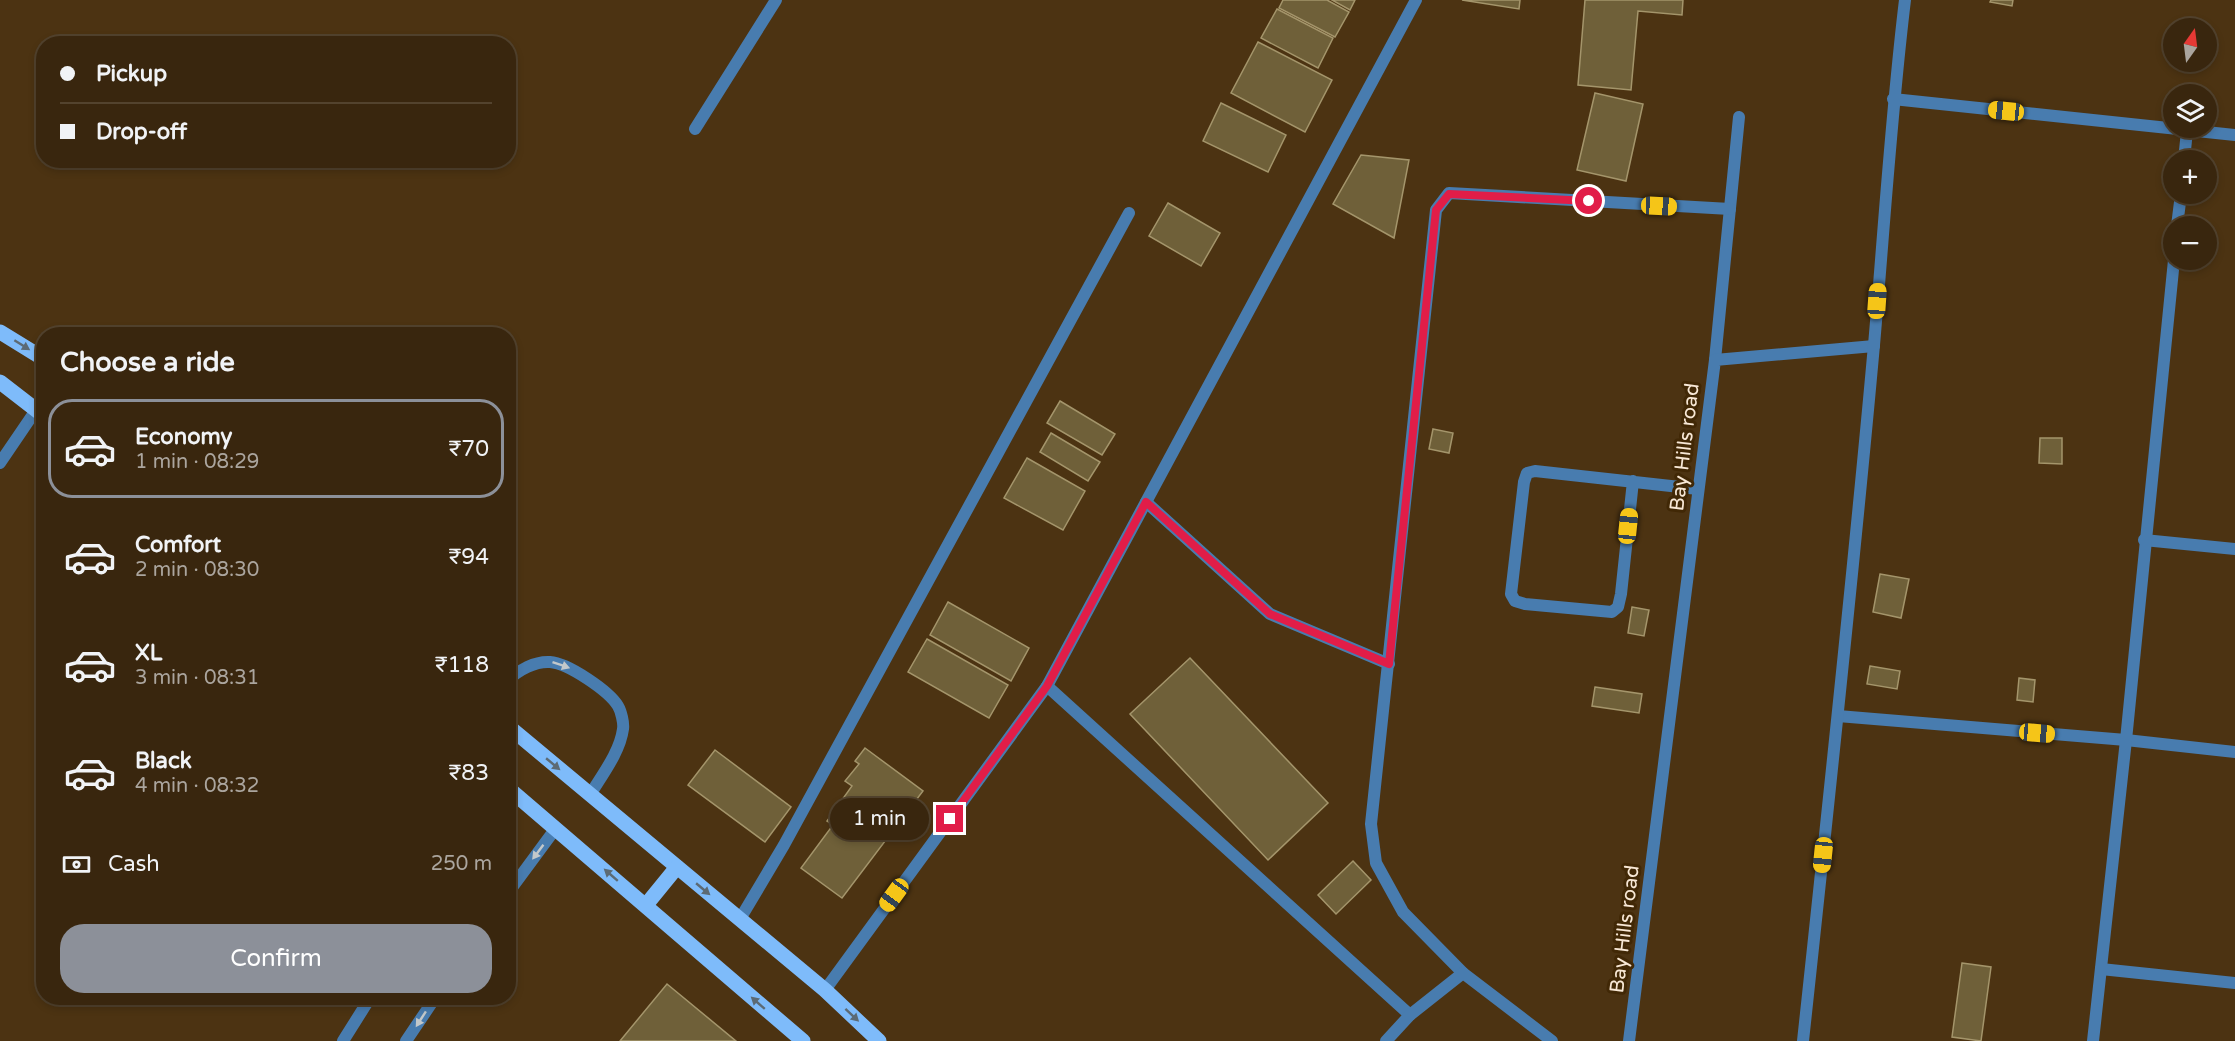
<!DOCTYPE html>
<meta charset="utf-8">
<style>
body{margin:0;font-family:"Varela Round",sans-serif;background:#402e17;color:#f1f3f6;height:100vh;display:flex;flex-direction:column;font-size:22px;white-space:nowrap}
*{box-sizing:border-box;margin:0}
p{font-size:20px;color:#aba59e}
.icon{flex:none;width:33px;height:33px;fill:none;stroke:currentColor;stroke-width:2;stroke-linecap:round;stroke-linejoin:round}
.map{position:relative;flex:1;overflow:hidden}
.sheet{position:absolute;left:36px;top:327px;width:480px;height:678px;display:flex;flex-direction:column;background:#39260e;border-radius:24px;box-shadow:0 3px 9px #0003,0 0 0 2px #53432e}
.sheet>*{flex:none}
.banner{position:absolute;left:36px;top:36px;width:480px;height:132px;border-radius:24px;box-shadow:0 3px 9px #0003,0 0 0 2px #53432e;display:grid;align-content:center;height:132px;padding:0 24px;background:#39260e}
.needle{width:39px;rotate:14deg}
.fabs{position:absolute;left:2163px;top:18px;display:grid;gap:12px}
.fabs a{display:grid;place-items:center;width:54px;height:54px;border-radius:50%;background:#39260e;box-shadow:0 3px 9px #0003,0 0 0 2px #53432e;font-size:30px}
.end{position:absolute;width:27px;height:27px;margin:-14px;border:8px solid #e11d48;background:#fff;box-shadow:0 0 0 3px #fff}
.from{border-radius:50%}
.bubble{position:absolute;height:42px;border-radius:21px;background:#39260e;box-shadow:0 3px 9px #0003,0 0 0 2px #53432e;font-size:20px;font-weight:600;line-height:42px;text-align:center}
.car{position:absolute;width:18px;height:36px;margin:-18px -9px;border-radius:8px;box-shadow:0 0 4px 2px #0007;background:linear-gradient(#f5c518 24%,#345 0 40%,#f5c518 0 76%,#345 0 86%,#f5c518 0)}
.banner b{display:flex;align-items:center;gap:21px;height:57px;font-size:22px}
.banner b+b{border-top:2px solid #53432e}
.banner i{width:15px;height:15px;background:#f1f3f6}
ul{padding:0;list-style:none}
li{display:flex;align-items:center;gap:18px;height:99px;margin:0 12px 9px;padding:0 12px;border:3px solid transparent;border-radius:24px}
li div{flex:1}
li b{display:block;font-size:22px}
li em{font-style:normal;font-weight:600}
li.active{border-color:#8c9099}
li>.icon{width:54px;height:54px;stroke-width:1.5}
h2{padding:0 24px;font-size:27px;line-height:72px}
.pay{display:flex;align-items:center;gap:15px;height:66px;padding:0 24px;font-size:22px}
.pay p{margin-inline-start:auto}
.action{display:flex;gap:12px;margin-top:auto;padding:12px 24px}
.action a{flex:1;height:69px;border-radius:24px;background:#8c9099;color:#fff;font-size:24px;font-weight:600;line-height:69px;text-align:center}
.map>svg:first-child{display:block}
.building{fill:#6f6039;stroke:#a4956b;stroke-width:1.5}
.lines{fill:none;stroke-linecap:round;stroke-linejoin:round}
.lane{stroke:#487caf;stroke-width:12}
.street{stroke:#487caf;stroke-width:12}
.primary{stroke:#7ebbfa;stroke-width:15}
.oneway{fill:#5c6a74}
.oneway2{fill:#c3c8ca}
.route{stroke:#e11d48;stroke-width:8}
.labels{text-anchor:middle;stroke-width:6;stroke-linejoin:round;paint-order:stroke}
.street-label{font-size:20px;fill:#f8e8d6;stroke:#412806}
</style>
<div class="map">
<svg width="2235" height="1041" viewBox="0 0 2235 1041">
<rect width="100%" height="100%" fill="#4c3312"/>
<g class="building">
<path d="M1283 0H1327L1349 12 1335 37 1279 8Z"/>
<path d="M1332 0H1355L1350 10Z"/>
<path d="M1462 0H1520L1519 9Z"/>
<path d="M1585 0H1683L1682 15 1638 11 1631 90 1578 85Z"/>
<path d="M1991 0H2013L2012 6 1990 2Z"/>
<path d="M1277 9 1333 38 1318 68 1261 38Z"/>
<path d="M1258 42 1332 80 1305 132 1231 93Z"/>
<path d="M1595 93 1643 104 1626 181 1577 170Z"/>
<path d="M1221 103 1286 135 1268 172 1203 141Z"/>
<path d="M1361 155 1409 160 1394 238 1333 204Z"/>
<path d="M1168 203 1220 233 1201 266 1149 236Z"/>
<path d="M1060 401 1115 434 1102 455 1047 423Z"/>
<path d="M1433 429 1453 433 1449 453 1429 449Z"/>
<path d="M1051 433 1100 462 1088 481 1040 452Z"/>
<path d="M2040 438H2062V464L2039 463Z"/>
<path d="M1027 458 1085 491 1063 530 1004 498Z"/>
<path d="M1880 574 1909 579 1901 618 1873 612Z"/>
<path d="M948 602 1029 648 1011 681 930 635Z"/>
<path d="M1632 607 1649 610 1644 636 1628 633Z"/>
<path d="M927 639 1008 685 989 718 908 672Z"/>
<path d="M1190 658 1328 803 1268 860 1130 714Z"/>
<path d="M1870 666 1900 671 1897 689 1867 684Z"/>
<path d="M2019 678 2035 680 2033 702 2017 700Z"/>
<path d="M1595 687 1642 694 1639 713 1592 706Z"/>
<path d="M865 748 923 791 842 898 801 868 833 825 827 821 852 786 845 781 859 764 855 761Z"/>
<path d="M715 750 791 807 765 842 688 785Z"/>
<path d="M1353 861 1371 880 1336 914 1318 895Z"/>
<path d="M1962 963 1991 967 1981 1041 1952 1037Z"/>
<path d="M667 984 736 1041H620Z"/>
</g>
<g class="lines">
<g class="lane">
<path d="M508 680C519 670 535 661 550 662 568 663 609 691 618 706 621 711 624 723 623 729 620 752 602 775 590 795"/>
<path d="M740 919 784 845 1129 213"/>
</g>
<g class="street">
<path d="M1893 99 2235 135"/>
<path d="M695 129 776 0"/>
<path d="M2184 160 2187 131"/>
<path d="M2177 226 2181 194"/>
<path d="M1715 360 1739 117"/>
<path d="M0 463 36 410"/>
<path d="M1633 481 1621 594 1618 607 1612 612 1525 604 1515 601 1511 594 1524 482 1527 473 1535 471 1698 489"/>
<path d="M1146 502 1270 614 1389 664"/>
<path d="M2144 540 2235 549"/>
<path d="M1047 686 1410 1015"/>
<path d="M1838 716 2126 740 2235 752"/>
<path d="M508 893 556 828"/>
<path d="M2101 969 2235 983"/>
<path d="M1463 973 1403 912 1376 863 1371 824 1436 210 1449 193 1730 209"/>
<path d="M825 990 1047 686 1416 0"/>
<path d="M343 1041 370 998"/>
<path d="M406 1041 435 998"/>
<path d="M1386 1041 1410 1015 1463 973 1552 1041"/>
<path d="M1629 1041 1715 360 1874 346"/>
<path d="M1803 1041C1828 809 1853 578 1874 345 1884 230 1891 115 1905 0"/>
<path d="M2093 1041 2126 740 2174 260"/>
</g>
<g class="primary">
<path d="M0 332 44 359"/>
<path d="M0 382 44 416"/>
<path d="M508 726 825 990 879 1041"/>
<path d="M508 788 803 1041"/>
<path d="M646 905 677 867"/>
</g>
</g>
<defs><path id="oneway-solid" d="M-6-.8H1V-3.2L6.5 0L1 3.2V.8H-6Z" transform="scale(1.5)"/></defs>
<g class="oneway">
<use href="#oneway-solid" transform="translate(22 345) rotate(32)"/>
<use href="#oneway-solid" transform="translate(553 764) rotate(40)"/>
<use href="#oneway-solid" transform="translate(611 875) rotate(-139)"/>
<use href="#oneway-solid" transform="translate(703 889) rotate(40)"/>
<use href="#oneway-solid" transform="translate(758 1003) rotate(-139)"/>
<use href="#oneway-solid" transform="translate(852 1015) rotate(43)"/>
</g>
<g class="oneway2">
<use href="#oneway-solid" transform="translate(561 665) rotate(19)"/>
<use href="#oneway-solid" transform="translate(538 852) rotate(127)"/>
<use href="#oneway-solid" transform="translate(421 1019) rotate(123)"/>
</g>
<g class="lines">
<path class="route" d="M950 819 1047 686 1146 502 1270 614 1389 664 1436 210 1449 194 1589 201"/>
</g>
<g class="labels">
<g class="street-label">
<text transform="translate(1684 447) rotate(-83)" y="7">Bay Hills road</text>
<text transform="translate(1624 929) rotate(-83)" y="7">Bay Hills road</text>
</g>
</g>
</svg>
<div class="fabs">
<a><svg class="needle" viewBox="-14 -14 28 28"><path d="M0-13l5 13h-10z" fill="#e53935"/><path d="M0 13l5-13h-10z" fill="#aba59e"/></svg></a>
<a><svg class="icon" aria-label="layers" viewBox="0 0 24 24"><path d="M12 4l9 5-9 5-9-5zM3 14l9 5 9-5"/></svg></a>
<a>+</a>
<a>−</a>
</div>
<i class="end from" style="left:1589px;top:201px"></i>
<i class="end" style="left:950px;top:819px"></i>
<div class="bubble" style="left:830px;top:798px;width:99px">1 min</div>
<i class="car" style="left:2006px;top:111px;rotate:276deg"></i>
<i class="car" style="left:1659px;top:206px;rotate:93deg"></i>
<i class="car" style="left:1877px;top:301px;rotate:4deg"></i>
<i class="car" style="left:1628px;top:526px;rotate:6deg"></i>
<i class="car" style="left:2037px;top:733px;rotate:95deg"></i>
<i class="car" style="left:1823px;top:855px;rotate:186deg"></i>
<i class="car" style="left:894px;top:895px;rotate:216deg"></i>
<div class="banner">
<b><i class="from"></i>Pickup</b>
<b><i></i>Drop-off</b>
</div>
<section class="sheet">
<h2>Choose a ride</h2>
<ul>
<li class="active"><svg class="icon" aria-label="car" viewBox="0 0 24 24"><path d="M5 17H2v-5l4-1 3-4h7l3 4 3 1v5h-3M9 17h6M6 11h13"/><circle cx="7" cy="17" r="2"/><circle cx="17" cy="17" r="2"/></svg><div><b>Economy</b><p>1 min · 08:29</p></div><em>₹70</em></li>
<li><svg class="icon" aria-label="car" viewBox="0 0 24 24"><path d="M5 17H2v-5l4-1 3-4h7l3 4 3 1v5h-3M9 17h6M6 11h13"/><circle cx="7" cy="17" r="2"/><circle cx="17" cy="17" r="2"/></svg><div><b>Comfort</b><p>2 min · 08:30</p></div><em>₹94</em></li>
<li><svg class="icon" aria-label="car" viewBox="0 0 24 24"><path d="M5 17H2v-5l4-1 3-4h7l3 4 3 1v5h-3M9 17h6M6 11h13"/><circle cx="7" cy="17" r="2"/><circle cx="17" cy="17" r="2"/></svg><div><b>XL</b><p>3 min · 08:31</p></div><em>₹118</em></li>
<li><svg class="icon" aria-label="car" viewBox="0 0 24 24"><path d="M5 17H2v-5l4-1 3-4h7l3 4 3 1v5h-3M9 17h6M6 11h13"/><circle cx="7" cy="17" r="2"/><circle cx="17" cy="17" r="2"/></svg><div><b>Black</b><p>4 min · 08:32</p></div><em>₹83</em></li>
</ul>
<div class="pay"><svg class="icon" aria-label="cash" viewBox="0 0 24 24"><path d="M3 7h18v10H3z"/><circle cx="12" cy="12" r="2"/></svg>Cash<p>250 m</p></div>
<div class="action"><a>Confirm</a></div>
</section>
</div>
